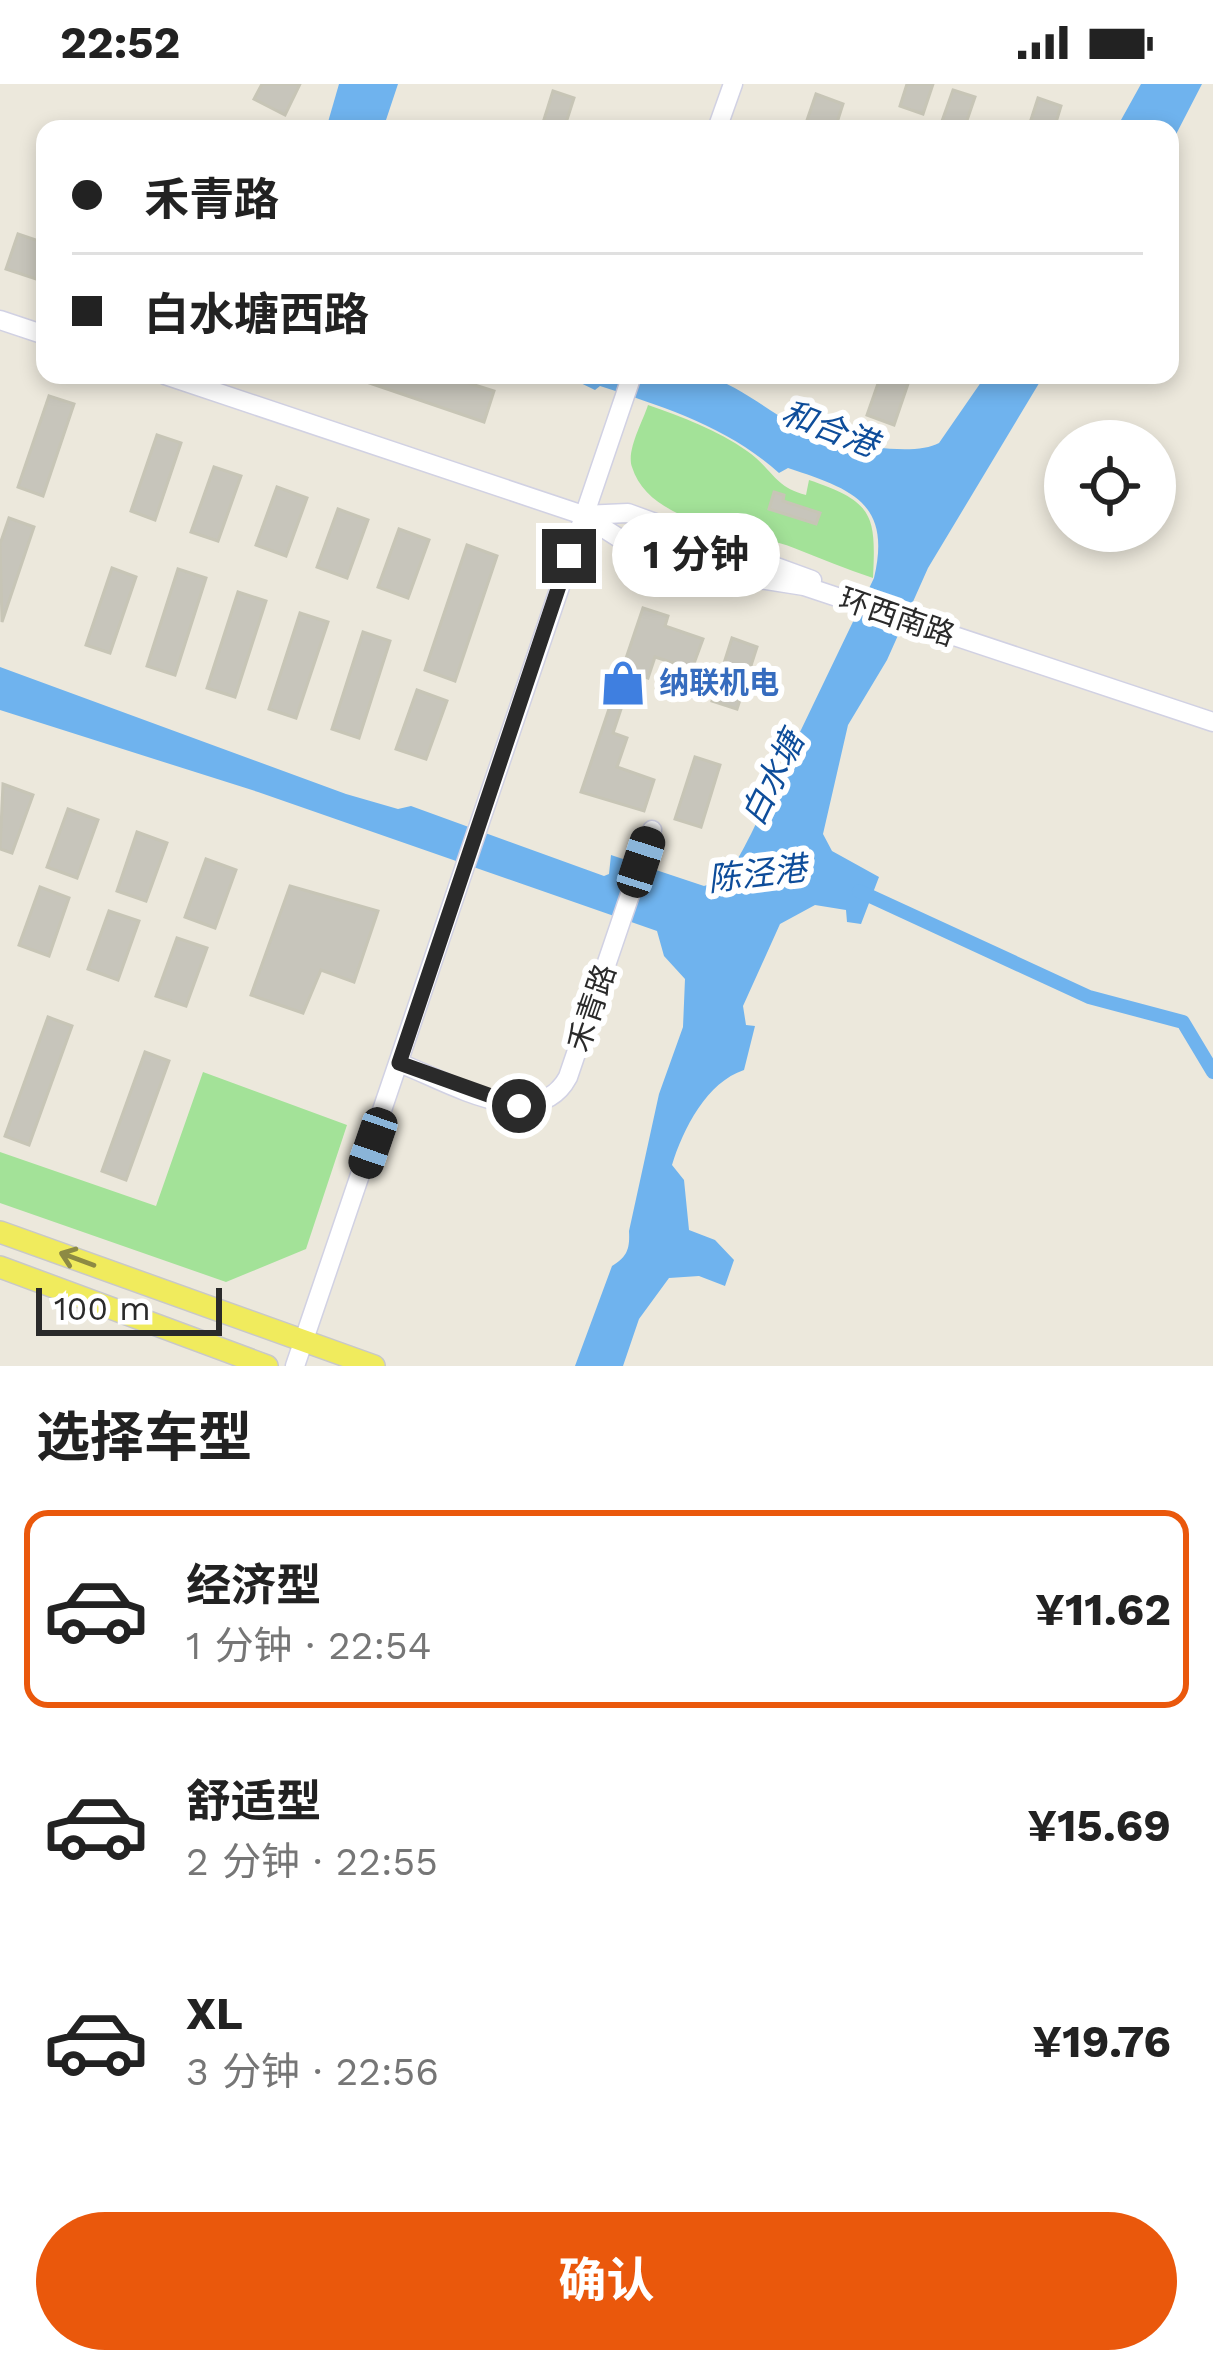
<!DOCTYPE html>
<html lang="zh">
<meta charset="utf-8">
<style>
body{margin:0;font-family:"Work Sans","Noto Sans SC",sans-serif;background:#f2f2f2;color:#222;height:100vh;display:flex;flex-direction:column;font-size:45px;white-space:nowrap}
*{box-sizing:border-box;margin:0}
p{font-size:39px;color:#767676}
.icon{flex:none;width:66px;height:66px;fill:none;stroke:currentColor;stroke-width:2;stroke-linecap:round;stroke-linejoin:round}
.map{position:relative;height:1282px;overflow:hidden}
.details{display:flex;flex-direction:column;background:#fff;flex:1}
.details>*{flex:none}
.guide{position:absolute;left:36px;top:36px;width:1143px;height:264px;border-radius:24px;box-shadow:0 6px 18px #0003;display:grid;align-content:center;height:264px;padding:0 36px;background:#fff}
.buttons{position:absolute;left:1044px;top:336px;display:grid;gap:24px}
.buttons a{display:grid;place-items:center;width:132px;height:132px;border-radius:50%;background:#fff;box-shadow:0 6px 18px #0003;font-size:60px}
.scale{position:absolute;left:36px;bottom:30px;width:186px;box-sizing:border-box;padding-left:12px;border:6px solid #2a2a2a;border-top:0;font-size:33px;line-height:42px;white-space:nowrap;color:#2a2a2a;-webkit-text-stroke:9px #fff;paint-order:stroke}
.end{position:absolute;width:54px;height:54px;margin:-27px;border:15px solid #2a2a2a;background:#fff;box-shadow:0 0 0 6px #fff}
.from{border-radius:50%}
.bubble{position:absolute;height:84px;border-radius:42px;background:#fff;box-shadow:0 6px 18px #0003;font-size:39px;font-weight:700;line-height:84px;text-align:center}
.car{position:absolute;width:36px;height:72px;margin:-36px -18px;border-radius:15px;box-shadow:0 0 9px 3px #0007;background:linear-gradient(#222 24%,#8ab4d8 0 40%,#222 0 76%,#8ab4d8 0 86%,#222 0)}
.guide b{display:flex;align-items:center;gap:42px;height:114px;font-size:45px}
.guide b+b{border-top:3px solid #e0e0e0}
.guide i{width:30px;height:30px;background:#222}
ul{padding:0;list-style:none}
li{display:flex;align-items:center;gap:36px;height:198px;margin:0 24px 18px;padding:0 12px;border:6px solid transparent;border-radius:24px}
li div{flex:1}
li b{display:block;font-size:45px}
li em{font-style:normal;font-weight:700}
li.active{border-color:#ea580c}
li>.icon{width:108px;height:108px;stroke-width:1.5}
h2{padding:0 36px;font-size:54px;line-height:144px}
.action{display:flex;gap:24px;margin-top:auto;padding:24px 36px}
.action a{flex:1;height:138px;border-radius:72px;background:#ea580c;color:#fff;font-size:48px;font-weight:700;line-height:138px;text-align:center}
.status{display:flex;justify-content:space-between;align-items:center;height:84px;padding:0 60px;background:#fff;direction:ltr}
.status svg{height:33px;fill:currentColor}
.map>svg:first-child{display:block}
.green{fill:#a3e298}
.water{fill:#6fb3ee}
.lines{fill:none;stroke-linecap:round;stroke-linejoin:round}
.canal{stroke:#6fb3ee;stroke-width:14}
.building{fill:#c7c5bb;stroke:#c7c5b6;stroke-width:3}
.minor-casing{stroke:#d1d1e3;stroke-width:21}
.major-casing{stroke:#c8c8c8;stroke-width:24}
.minor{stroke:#fff;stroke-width:18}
.major{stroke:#f0eb5d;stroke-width:21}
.oneway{stroke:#8d8a44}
.route{stroke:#2a2a2a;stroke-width:15}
.labels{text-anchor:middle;stroke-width:12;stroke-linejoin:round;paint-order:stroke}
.street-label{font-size:30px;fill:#2a2a2a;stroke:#fff}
.shop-label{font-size:30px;font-weight:bold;fill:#366cbe;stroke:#fff;text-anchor:start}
.water-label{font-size:33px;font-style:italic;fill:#0e4d9a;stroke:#fff}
</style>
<div class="status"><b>22:52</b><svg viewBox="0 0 49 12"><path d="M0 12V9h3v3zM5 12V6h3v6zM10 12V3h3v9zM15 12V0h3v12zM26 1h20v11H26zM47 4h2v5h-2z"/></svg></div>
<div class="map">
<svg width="1213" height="1282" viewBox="0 0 1213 1282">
<rect width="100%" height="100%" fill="#ece8dc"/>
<g class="green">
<path d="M648 321C682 333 718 346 747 367 774 386 773 402 806 411L809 396C874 418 876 431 873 494 846 485 820 474 794 464 747 446 650 442 632 383 626 367 643 337 648 321Z"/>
<path d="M203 988 347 1041 306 1165 226 1198 0 1119V1068L156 1122Z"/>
</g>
<g class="water">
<path d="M339 0H398L383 45H326Z"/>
<path d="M1141 0H1202L1170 62V45H1116Z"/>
<path d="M564 291C608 291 661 283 705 292 736 299 766 326 795 341 824 357 910 375 939 359L986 291H1044L928 484 887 576 848 641 823 750 832 767 879 793 861 840 847 838 846 826 815 821 780 840 743 922 746 941 755 942 744 986C707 998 683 1045 672 1081L684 1096 689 1146 715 1156 734 1176 725 1202 699 1192 669 1194 639 1235 623 1282H575L612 1182C627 1173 630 1165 629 1147L659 1010 683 943 685 895 664 872 657 847 258 708 0 626V583L346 710 398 725 411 722 604 792 609 790 611 771 704 802C730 795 739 773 751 750L874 494C892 418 851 405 788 384L779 389C728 343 664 323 600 302L595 306Z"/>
</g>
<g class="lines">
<path class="canal" d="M859 807 1089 913 1183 938 1213 988"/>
</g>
<g class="building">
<path d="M262 0H300L285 31 254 15Z"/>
<path d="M907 0H933L923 30 900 22Z"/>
<path d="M953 6 975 13 964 45 942 37Z"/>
<path d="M553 7 574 14 564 45H541Z"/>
<path d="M816 10 843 20 835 45H804Z"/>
<path d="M1038 14 1061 22 1054 45H1028Z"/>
<path d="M18 150 45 159V198L6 185Z"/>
<path d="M346 291H443L494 307 484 338Z"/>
<path d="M881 291H911L894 341 867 331Z"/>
<path d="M49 312 74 320 43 412 18 403Z"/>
<path d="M157 351 181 359 155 436 131 427Z"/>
<path d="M214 383 241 392 218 457 191 448Z"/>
<path d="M277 403 307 414 286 472 256 461Z"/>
<path d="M774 408 784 411 783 417 820 429 816 440 769 425Z"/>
<path d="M338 425 368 436 347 494 317 483Z"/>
<path d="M9 434 34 443 2 538 0 460Z"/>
<path d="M399 445 429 456 408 514 378 503Z"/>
<path d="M467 461 497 472 455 597 425 586Z"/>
<path d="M112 484 136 493 110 569 86 561Z"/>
<path d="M178 485 206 494 175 591 147 582Z"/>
<path d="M238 508 266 517 235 613 207 604Z"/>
<path d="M643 524 668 532 665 542 703 555 692 585 655 573 648 594 633 589 613 649 627 654 617 683 654 696 644 727 581 708Z"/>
<path d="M300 529 328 538 296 634 269 625Z"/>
<path d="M363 548 390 557 359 654 332 645Z"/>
<path d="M732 554 757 563 737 625 712 617Z"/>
<path d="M417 606 447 617 426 675 396 665Z"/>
<path d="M695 673 720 681 701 743 675 735Z"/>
<path d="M3 700 33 711 12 769 0 765Z"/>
<path d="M68 725 98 736 77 794 47 783Z"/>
<path d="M137 748 167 759 146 817 117 807Z"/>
<path d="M206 775 236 786 215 844 185 833Z"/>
<path d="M290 802 378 827 354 898 321 886 303 929 251 911Z"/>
<path d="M40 803 69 814 49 872 19 861Z"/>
<path d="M109 827 139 837 118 896 88 885Z"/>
<path d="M177 854 207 864 186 922 156 912Z"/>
<path d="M48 933 72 942 29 1061 5 1052Z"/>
<path d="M145 968 169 977 126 1096 102 1087Z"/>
</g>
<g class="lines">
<g class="minor-casing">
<g id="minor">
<path d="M717 45 733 0"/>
<path d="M0 236 45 251"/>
<path d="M165 291 583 431 622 456 727 490 804 502 1213 638"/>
<path d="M583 431 628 429 812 496"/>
<path d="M399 979C445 996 536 1053 568 993L652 746"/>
<path d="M295 1282 632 291"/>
</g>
</g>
<g class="major-casing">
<g id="major">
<path d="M0 1148 374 1282"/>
<path d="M0 1183 267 1282"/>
</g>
</g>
<use href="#minor" class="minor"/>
<use href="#major" class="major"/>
</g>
<defs><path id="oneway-shaft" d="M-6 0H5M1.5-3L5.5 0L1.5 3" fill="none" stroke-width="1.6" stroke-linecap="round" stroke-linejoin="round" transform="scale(3)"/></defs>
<use class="oneway" href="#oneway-shaft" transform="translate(77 1175) rotate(-160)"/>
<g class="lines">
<path class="route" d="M519 1022 399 979 569 472"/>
</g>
<defs>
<g id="shop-bare" transform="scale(3.6)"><path d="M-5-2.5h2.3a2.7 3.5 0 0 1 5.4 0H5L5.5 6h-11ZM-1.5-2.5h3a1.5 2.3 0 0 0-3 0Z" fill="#3f7fe0" stroke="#fff" stroke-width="2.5" paint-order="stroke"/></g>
</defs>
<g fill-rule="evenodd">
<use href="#shop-bare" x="623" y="599"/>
</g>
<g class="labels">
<g class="street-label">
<text transform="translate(897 533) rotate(19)" y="10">环西南路</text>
<text transform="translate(592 924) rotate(-71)" y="10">禾青路</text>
</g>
<g class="shop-label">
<text x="659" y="609">纳联机电</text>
</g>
<g class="water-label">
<text transform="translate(830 344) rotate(21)" y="12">和合港</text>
<text transform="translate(772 694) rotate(-64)" y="12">白水塘</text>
<text transform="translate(757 789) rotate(-7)" y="12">陈泾港</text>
</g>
</g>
</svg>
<div class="buttons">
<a><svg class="icon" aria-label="locate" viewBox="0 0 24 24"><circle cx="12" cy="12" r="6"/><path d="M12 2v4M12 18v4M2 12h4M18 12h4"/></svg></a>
</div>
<div class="scale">100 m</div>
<i class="end from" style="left:519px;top:1022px"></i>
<i class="end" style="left:569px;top:472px"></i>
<div class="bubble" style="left:612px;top:429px;width:168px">1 分钟</div>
<i class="car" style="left:641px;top:778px;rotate:18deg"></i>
<i class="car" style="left:373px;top:1059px;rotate:199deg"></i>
<div class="guide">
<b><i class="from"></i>禾青路</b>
<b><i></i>白水塘西路</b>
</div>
</div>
<section class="details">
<h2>选择车型</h2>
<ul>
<li class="active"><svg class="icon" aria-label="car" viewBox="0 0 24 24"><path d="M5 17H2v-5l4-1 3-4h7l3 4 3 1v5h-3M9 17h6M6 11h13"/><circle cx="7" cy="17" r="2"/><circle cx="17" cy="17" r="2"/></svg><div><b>经济型</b><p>1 分钟 · 22:54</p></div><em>¥11.62</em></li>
<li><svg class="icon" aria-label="car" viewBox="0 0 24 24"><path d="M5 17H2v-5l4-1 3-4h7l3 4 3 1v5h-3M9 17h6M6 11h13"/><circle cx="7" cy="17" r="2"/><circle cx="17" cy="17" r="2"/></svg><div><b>舒适型</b><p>2 分钟 · 22:55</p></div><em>¥15.69</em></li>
<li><svg class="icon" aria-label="car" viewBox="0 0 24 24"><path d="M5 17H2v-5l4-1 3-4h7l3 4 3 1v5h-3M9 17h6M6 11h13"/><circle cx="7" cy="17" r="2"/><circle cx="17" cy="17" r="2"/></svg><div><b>XL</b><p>3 分钟 · 22:56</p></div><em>¥19.76</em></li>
</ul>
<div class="action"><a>确认</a></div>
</section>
